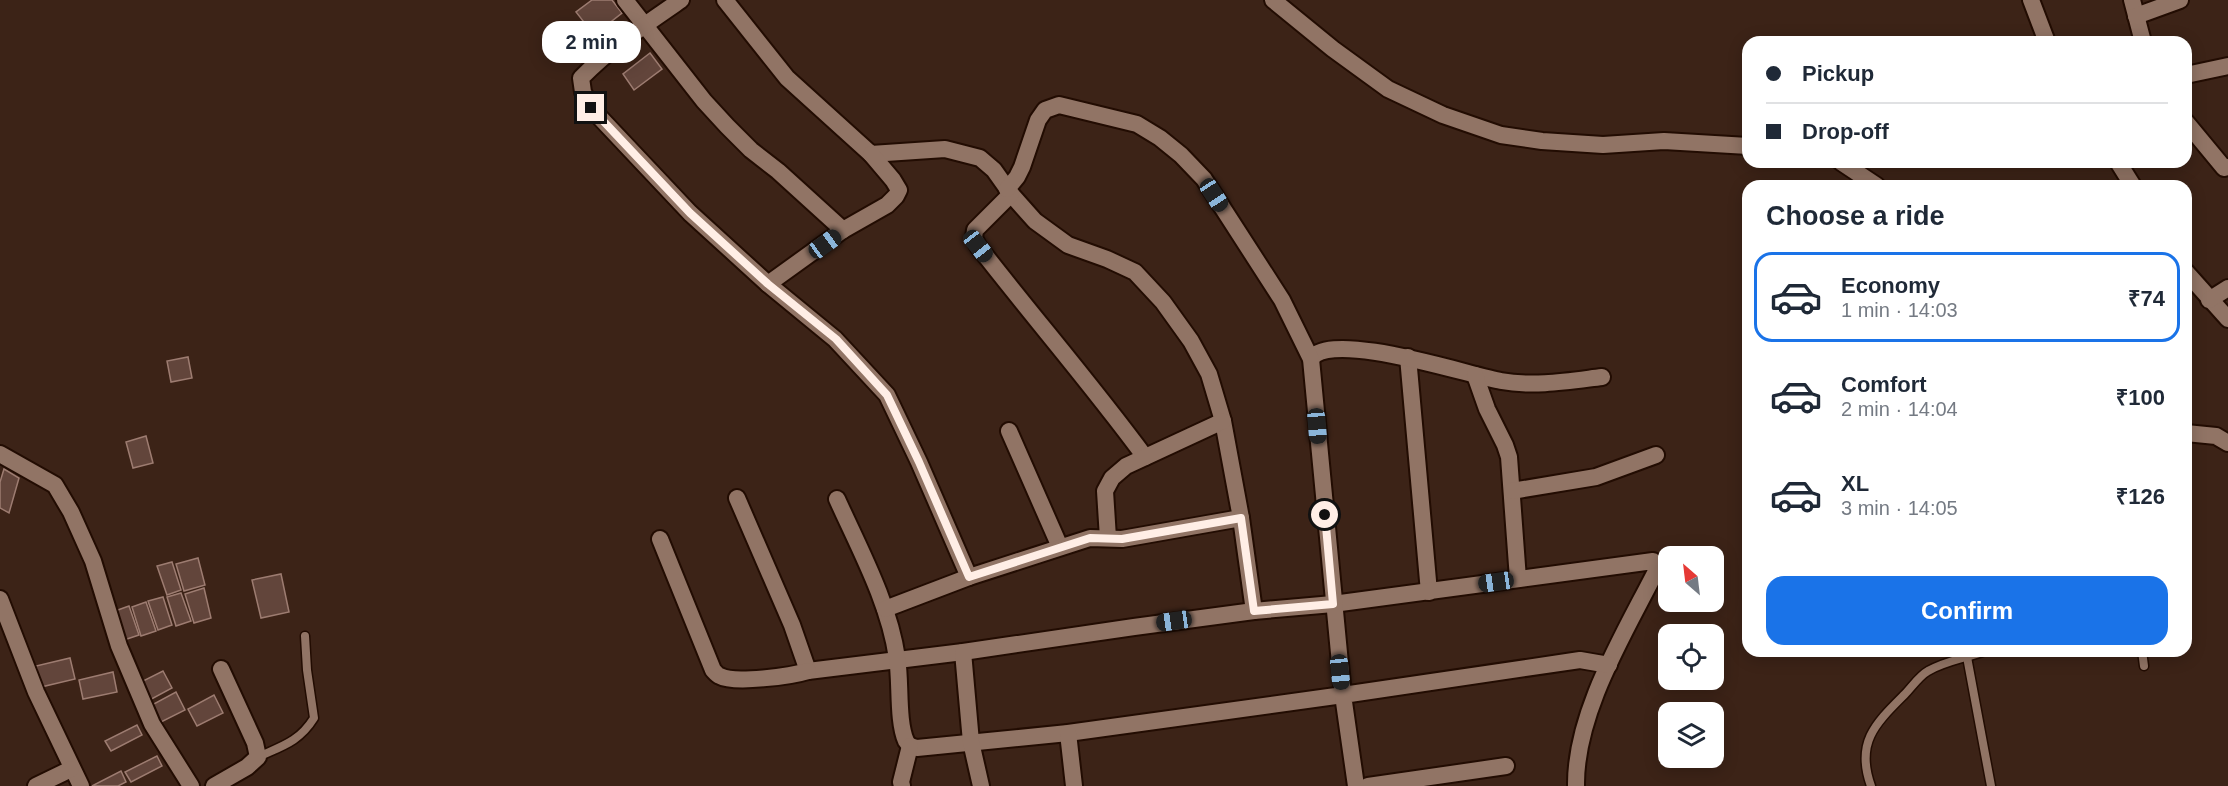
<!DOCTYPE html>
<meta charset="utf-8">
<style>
body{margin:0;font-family:Arial,sans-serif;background:#f6f6f7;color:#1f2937;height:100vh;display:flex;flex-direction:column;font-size:22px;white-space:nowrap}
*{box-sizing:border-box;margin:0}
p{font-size:20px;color:#747a83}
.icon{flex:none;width:33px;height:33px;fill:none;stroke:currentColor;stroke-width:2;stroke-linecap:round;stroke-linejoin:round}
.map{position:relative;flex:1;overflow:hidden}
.details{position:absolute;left:1742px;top:180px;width:450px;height:477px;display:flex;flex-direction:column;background:#fff;border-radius:18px;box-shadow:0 3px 15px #0003}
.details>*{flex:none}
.top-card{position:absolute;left:1742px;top:36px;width:450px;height:132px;border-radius:18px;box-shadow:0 3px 15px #0003;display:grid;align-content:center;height:132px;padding:0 24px;background:#fff}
.needle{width:39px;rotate:332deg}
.controls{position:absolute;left:1658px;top:546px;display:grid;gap:12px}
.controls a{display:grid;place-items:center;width:66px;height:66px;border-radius:12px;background:#fff;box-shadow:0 3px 15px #0003;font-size:30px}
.end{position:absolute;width:27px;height:27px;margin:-14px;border:8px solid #ffeee6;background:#111;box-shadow:0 0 0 3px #111}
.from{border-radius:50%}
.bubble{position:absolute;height:42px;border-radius:18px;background:#fff;box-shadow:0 3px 15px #0003;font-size:20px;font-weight:700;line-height:42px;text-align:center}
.car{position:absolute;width:18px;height:36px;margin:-18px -9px;border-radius:8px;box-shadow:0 0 4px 2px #0007;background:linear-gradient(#222 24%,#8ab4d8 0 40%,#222 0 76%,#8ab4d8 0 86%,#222 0)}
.top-card b{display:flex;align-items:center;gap:21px;height:57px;font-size:22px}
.top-card b+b{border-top:2px solid #e0e1e3}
.top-card i{width:15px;height:15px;background:#1f2937}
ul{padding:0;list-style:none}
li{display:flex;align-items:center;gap:18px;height:90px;margin:0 12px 9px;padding:0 12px;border:3px solid transparent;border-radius:18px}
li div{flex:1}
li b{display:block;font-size:22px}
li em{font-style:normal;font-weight:700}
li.current{border-color:#1a73e8}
li>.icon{width:54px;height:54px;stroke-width:1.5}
h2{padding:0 24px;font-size:27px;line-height:72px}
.primary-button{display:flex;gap:12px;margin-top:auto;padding:12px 24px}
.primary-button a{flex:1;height:69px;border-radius:18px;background:#1a73e8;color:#fff;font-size:24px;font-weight:700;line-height:69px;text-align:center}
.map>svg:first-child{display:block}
.building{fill:#62453b;stroke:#9d7c71;stroke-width:1.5}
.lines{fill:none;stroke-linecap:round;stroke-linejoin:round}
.service-casing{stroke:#220c02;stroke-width:11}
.minor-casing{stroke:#220c02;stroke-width:20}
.service{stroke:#917465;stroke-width:8}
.minor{stroke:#917465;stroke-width:16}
.route{stroke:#ffeee6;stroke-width:8}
</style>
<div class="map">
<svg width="2228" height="786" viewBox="0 0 2228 786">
<rect width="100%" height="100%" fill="#3c2317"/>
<g class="building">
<path d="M592 0H612L622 13 594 35 576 12Z"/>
<path d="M650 53 662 69 634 90 623 74Z"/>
<path d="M188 357 192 378 171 382 167 361Z"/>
<path d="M146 436 153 463 133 468 126 442Z"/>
<path d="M4 469 19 478 9 513 0 508V482Z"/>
<path d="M198 558 205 585 184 591 176 564Z"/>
<path d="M172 562 181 590 167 595 157 566Z"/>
<path d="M281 574 289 612 261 618 252 580Z"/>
<path d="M204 588 211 618 194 623 185 594Z"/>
<path d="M181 593 191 621 176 626 167 597Z"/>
<path d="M163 597 172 625 158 630 148 601Z"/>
<path d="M146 602 156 631 141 636 132 607Z"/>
<path d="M129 606 139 635 124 640 115 611Z"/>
<path d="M70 658 75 679 41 687 36 666Z"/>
<path d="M163 671 172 688 146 702 137 684Z"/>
<path d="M113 672 117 692 83 699 79 680Z"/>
<path d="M176 692 185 710 159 723 150 706Z"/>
<path d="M214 695 223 713 197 726 188 709Z"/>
<path d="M137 725 142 735 111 751 105 741Z"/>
<path d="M157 756 162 766 131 782 125 772Z"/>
<path d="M121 771 126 782 118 786H92Z"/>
</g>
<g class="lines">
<g class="service-casing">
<g id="service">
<path d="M2142 651 2144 666"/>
<path d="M1967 657 1991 786"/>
<path d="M258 757C282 746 299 742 314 718L307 670 305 636"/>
<path d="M1871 786C1855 742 1876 723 1905 694 1912 687 1919 676 1928 671 1945 661 1966 658 1985 651"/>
</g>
</g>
<g class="minor-casing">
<g id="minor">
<path d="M625 0 704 101 727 126 751 150 778 171 843 230"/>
<path d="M681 0C646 24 610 48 581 78L583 92 591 108 690 213 768 284 835 339 887 395 919 462 969 577"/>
<path d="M725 0 787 78 871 154 945 149 980 158 994 170 1011 194 1035 221 1068 245 1107 259 1135 272 1163 302 1191 341 1209 374 1223 421 1241 518 1254 611"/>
<path d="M1273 0 1333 49 1388 89 1443 115 1501 135 1542 141 1603 145 1664 141 1748 146"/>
<path d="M2031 0 2047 42"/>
<path d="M2132 0 2143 42"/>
<path d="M2136 16 2180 0"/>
<path d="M2186 75 2228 66"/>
<path d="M2186 122 2224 168 2228 167"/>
<path d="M1841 162 1877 186"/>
<path d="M2118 162 2133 186"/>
<path d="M1011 194 975 230 974 238 978 246C1033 317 1092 385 1145 457"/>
<path d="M2186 272 2228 319"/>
<path d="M768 284 843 230 887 205 896 196 899 190 893 180 871 154"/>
<path d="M2209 300 2228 288"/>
<path d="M1408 357 1429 592"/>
<path d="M1311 359C1330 329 1468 375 1501 381 1534 387 1569 381 1602 377"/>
<path d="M1475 375 1487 409 1505 445 1509 457 1518 579"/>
<path d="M1009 431 1060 547"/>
<path d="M2186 433 2216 436 2228 443"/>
<path d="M0 454 55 485 71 512 93 561 119 646 152 724 191 786"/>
<path d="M1512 491 1596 477 1656 455"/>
<path d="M737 498 792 625 808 671 963 652 1134 627 1254 611 1333 604 1653 561 1657 566 1655 573C1623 636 1575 714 1576 786"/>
<path d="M837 499C860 550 889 603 897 658 901 681 897 721 906 741 909 746 912 747 917 748L1068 733 1343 695 1311 359 1282 300 1204 179 1181 155 1160 138 1137 124 1059 105 1045 110 1038 120 1022 167 1017 177 1007 189"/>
<path d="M1108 538 1105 491 1112 478 1126 466 1223 421"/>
<path d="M660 539 713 670C715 672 717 675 720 676 734 684 792 676 808 671"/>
<path d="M0 599 36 692 81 786"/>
<path d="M885 609 969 577 1090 538 1122 539 1241 518"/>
<path d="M963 652 971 742 981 786"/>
<path d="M1068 733 1074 786"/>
<path d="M36 786 71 769"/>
<path d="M214 786 247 767 258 757 255 743 221 669"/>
<path d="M902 786 901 782 910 746"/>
<path d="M1356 786 1343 695 1580 660 1609 665"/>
<path d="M1368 786 1506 766"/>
</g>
</g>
<use href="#service" class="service"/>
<use href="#minor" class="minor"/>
</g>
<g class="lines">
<path class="route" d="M591 108 690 213 768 284 836 339 887 395 919 462 969 577 1090 538 1122 539 1241 518 1254 611 1333 604 1325 515"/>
</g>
</svg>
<div class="controls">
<a><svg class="needle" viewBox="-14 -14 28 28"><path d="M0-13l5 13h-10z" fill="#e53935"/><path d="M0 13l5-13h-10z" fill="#747a83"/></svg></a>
<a><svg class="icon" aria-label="locate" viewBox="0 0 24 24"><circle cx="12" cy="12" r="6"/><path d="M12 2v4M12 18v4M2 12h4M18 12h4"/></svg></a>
<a><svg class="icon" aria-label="layers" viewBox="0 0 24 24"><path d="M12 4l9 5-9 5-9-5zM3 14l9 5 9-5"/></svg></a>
</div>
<i class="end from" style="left:1325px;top:515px"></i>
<i class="end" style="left:591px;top:108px"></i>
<div class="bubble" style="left:542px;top:21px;width:99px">2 min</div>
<i class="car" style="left:1214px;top:195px;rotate:147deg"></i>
<i class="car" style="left:825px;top:244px;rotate:54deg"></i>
<i class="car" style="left:978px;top:246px;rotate:142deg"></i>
<i class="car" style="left:1317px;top:426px;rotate:175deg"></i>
<i class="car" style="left:1496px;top:582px;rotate:262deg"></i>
<i class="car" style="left:1174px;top:621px;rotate:262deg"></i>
<i class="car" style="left:1340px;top:672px;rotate:174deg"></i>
<div class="top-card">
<b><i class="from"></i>Pickup</b>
<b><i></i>Drop-off</b>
</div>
<section class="details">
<h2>Choose a ride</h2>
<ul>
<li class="current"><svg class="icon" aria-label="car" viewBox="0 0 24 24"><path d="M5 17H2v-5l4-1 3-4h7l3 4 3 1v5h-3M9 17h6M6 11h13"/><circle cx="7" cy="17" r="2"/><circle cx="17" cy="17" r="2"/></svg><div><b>Economy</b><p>1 min · 14:03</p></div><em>₹74</em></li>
<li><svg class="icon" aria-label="car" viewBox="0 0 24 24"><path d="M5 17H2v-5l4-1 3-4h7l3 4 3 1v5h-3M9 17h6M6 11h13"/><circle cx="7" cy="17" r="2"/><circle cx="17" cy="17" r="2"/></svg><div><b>Comfort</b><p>2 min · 14:04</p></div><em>₹100</em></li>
<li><svg class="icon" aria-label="car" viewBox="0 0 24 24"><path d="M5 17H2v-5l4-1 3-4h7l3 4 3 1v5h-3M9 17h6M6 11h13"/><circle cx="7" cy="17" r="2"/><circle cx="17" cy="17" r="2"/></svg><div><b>XL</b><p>3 min · 14:05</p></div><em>₹126</em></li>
</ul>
<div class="primary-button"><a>Confirm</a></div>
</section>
</div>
